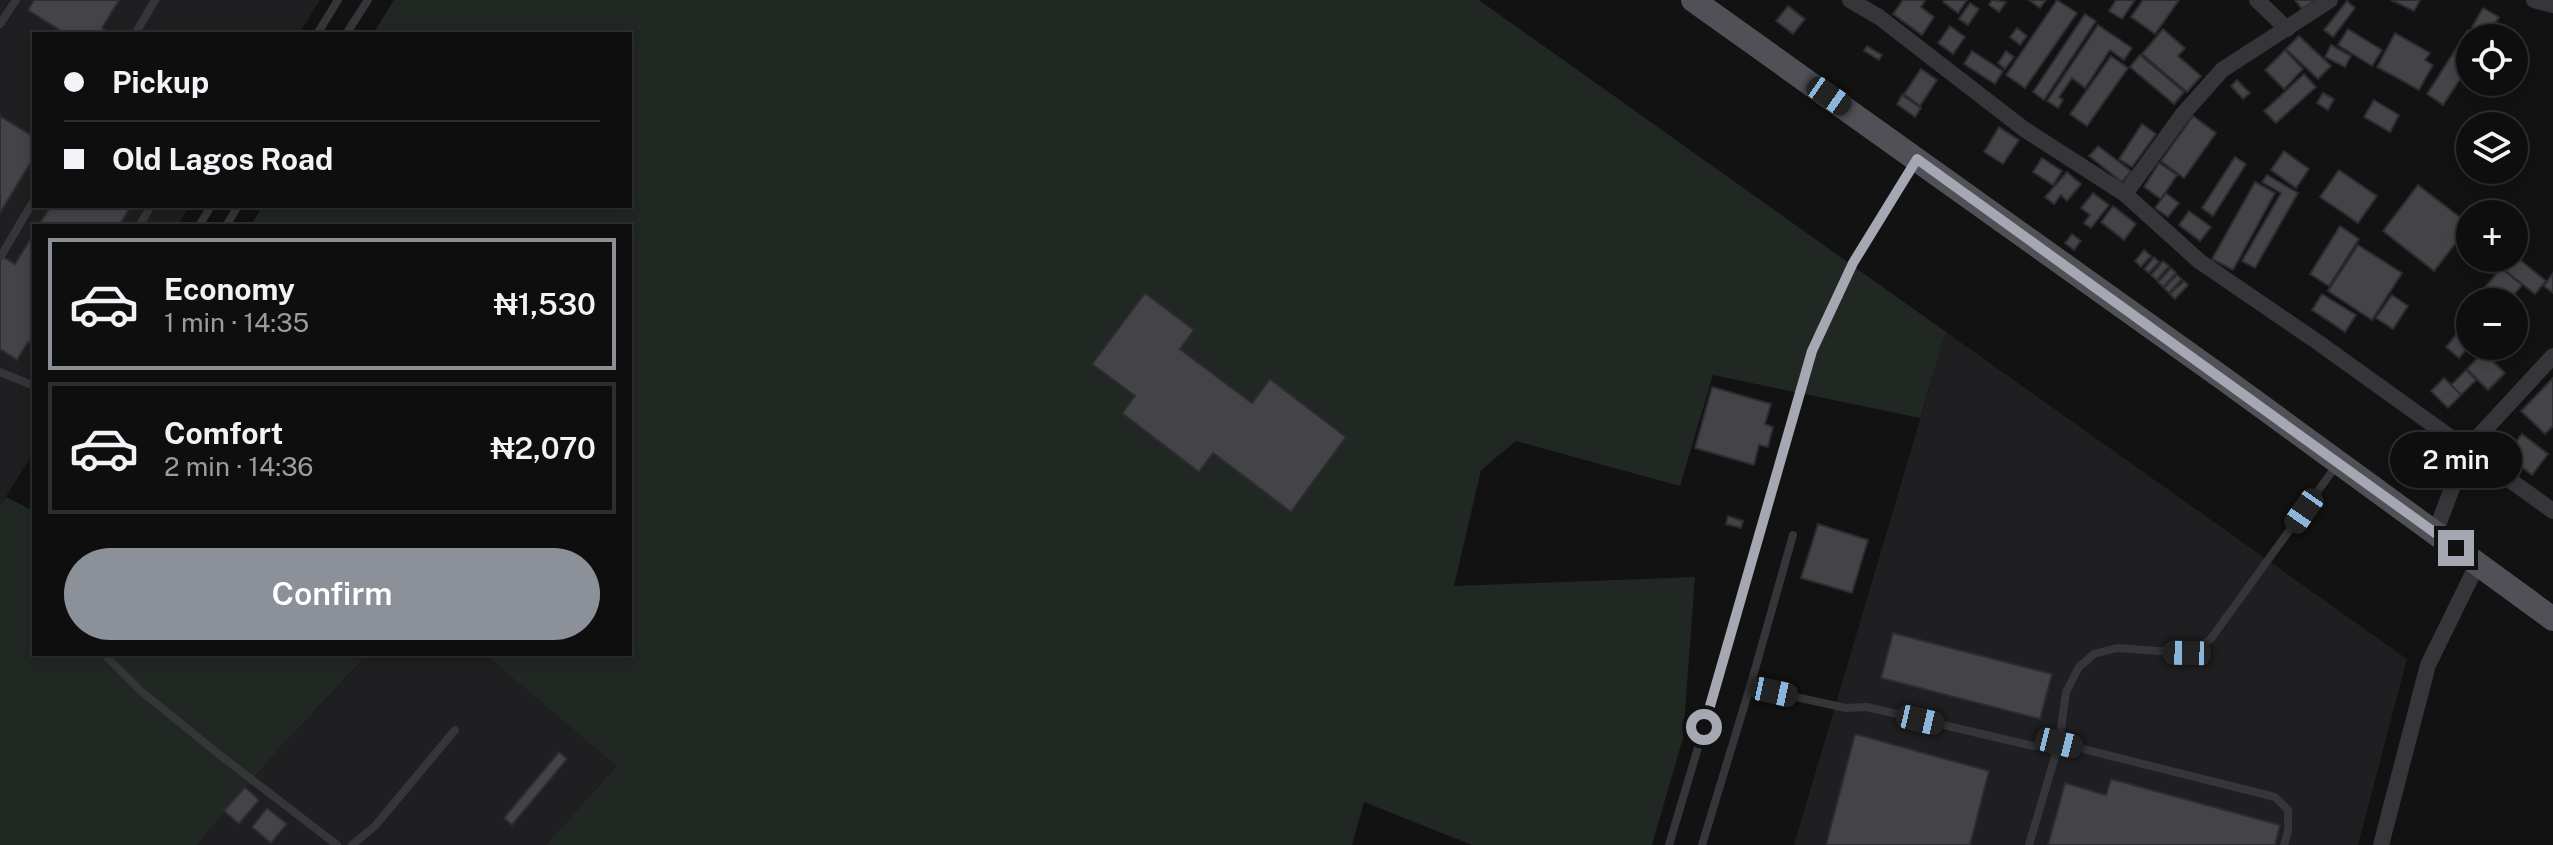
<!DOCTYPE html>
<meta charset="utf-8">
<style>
body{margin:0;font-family:"Public Sans",sans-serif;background:#1c1c1c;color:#f1f3f6;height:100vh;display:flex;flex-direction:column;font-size:30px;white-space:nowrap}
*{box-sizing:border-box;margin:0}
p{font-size:26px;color:#9b9c9e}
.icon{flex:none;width:44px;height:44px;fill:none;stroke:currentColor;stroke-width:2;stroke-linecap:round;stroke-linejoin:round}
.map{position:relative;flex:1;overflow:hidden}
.side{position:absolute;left:32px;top:224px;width:600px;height:432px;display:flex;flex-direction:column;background:#0e0e0e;border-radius:0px;box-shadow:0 4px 12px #0003,0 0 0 2px #2e2e2e}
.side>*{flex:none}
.top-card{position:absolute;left:32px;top:32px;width:600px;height:176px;border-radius:0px;box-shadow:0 4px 12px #0003,0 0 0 2px #2e2e2e;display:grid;align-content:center;height:176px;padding:0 32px;background:#0e0e0e}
.tools{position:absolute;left:2456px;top:24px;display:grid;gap:16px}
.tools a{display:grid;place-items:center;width:72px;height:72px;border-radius:50%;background:#0e0e0e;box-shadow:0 4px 12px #0003,0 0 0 2px #2e2e2e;font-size:40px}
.end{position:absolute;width:36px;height:36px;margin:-18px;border:10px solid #a5a7b2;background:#111;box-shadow:0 0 0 4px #111}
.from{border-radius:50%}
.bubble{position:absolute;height:56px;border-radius:28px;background:#0e0e0e;box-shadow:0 4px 12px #0003,0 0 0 2px #2e2e2e;font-size:26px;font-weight:600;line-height:56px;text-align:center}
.car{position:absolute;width:24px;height:48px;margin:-24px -12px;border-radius:10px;box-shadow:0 0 6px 2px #0007;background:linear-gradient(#222 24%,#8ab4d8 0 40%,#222 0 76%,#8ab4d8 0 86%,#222 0)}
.top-card b{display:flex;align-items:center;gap:28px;height:76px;font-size:30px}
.top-card b+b{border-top:2px solid #2e2e2e}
.top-card i{width:20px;height:20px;background:#f1f3f6}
ul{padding:14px 0 0;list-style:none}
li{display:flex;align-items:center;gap:24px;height:132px;margin:0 16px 12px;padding:0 16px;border:4px solid #2e2e2e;border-radius:0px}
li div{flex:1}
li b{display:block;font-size:30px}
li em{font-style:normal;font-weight:600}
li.selected{border-color:#8c9099}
li>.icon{width:72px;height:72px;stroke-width:1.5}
.button{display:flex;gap:16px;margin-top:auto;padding:16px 32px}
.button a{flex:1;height:92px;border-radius:48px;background:#8c9099;color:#fff;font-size:32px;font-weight:600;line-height:92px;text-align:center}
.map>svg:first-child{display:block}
.built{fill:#1f1e20}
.green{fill:#212723}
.building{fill:#444448;stroke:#2d2c2f;stroke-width:2}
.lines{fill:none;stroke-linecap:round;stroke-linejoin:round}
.lane{stroke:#36363a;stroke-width:8}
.street{stroke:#36363a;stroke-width:16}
.primary{stroke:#505056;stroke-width:24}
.route{stroke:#a5a7b2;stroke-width:10}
</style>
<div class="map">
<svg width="2553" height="845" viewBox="0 0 2553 845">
<rect width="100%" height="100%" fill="#121213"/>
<g class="built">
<path d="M0 0H320L299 34H34V206H190L177 226H34V452L0 506Z"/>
<path d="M1946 332 2407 659 2358 845H1794Z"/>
<path d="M368 654H484L616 766 546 845H197L278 750Z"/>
</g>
<g class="green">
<path d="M394 0H1479L1946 332 1920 418 1713 375 1680 486 1516 441 1481 470 1454 586 1695 577 1683 738 1652 845H1472L1364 802 1352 845H546L616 766 484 654H630V226H250L263 206H630V34H373Z"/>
<path d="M6 497 34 511V654H368L278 750 197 845H0V506Z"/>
</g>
<g class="building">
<path d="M34 0H119L102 28 111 34H66L28 10Z"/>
<path d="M1903 0H1924L1925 1 1921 7 1934 17 1922 35 1893 14Z"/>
<path d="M1944 0H1967L1958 13 1943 2Z"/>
<path d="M1992 0 2006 2 1999 12 1989 5Z"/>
<path d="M2029 0H2046L2040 8Z"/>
<path d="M2057 0 2077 13 2025 88 2006 75Z"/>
<path d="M2116 0H2135L2122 19 2109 11Z"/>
<path d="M2143 0H2179L2155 34 2131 17Z"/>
<path d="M2295 0H2315L2302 9Z"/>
<path d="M2391 0H2420L2414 11Z"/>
<path d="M2347 1 2355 8 2333 37 2324 30Z"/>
<path d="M1970 3 1979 9 1968 25 1959 19Z"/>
<path d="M1788 6 1805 19 1793 34 1776 21Z"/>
<path d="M2483 8 2499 17 2487 36 2472 27Z"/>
<path d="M2085 14 2096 21 2044 100 2033 92Z"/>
<path d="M2098 25 2132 48 2124 60 2110 50 2085 88 2072 78 2059 97 2063 100 2058 108 2047 101Z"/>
<path d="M1950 26 1965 37 1953 54 1938 43Z"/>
<path d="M2017 28 2027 36 2020 45 2010 37Z"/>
<path d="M2163 29 2185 48 2178 56 2201 76 2187 92 2142 54Z"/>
<path d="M2348 29 2382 50 2372 66 2338 45Z"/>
<path d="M2468 30 2480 38H2470V64L2443 105 2427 94Z"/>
<path d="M2395 33 2430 53 2425 60 2433 65 2419 90 2377 67Z"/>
<path d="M2299 36 2331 66 2318 79 2286 49Z"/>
<path d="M2331 45 2351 56 2345 67 2325 57Z"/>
<path d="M1867 46 1882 55 1879 60 1864 51Z"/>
<path d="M2285 50 2303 69 2284 89 2265 70Z"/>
<path d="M1972 51 2003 71 1995 84 1964 64Z"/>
<path d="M2006 51 2014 57 2005 69 1998 63Z"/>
<path d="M2140 55 2184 92 2174 104 2130 67Z"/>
<path d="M2111 56 2128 68 2087 126 2070 114Z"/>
<path d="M1921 69 1937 80 1920 106 1904 94Z"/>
<path d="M2304 74 2316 87 2276 123 2264 111Z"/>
<path d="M2237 80 2250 93 2243 99 2231 86Z"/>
<path d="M2323 93 2334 99 2328 110 2317 103Z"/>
<path d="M1902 95 1921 108 1915 117 1897 104Z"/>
<path d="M2374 100 2399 115 2390 132 2364 117Z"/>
<path d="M0 116 34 137V157L0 213Z"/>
<path d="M2193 116 2216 133 2184 178 2161 161Z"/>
<path d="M2142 124 2156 134 2132 167 2119 159Z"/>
<path d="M1999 127 2019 140 2003 164 1984 152Z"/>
<path d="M2098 146 2131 171 2122 182 2089 156Z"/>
<path d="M2284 151 2309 169 2296 188 2271 170Z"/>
<path d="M2235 157 2246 164 2213 216 2202 208Z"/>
<path d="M2042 158 2062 171 2053 185 2033 172Z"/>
<path d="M2159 163 2177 175 2161 199 2144 187Z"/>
<path d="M2339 170 2377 196 2358 223 2320 197Z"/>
<path d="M2067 172 2081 184 2067 201 2061 195 2054 204 2045 197Z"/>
<path d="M2267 175 2298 193 2255 268 2242 261 2281 193 2262 182Z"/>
<path d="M2255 182 2275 193 2233 270 2212 259Z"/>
<path d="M2418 185 2470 225 2434 271 2383 231Z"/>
<path d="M2093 193 2109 205 2091 228 2084 223 2090 215 2081 208Z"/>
<path d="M2166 193 2179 203 2168 217 2155 208Z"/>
<path d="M51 206H131L119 226H38Z"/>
<path d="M2113 206 2136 224 2124 240 2101 222Z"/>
<path d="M2189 211 2211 227 2200 241 2179 225Z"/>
<path d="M2340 226 2359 239 2329 286 2310 274Z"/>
<path d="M34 233V345L28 342 17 360 0 349V255L15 264Z"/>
<path d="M2072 234 2081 241 2074 250 2065 243Z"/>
<path d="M2358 245 2402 273 2372 320 2328 291Z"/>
<path d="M2144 250 2151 256 2141 267 2135 261Z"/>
<path d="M2514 255 2546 281 2535 294 2502 268Z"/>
<path d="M2154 257 2159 262 2149 273 2144 269Z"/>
<path d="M2163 261 2169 266 2157 280 2151 275Z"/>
<path d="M2171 268 2176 273 2163 287 2158 282Z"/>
<path d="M2501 268 2522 285 2508 302H2473Z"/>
<path d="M2553 273V293L2544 286Z"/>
<path d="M2177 275 2182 279 2169 293 2164 288Z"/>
<path d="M2184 281 2188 285 2175 299 2170 294Z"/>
<path d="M1145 293 1194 330 1180 349 1252 403 1270 379 1346 437 1291 512 1213 453 1199 472 1122 413 1135 396 1092 364Z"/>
<path d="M2322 294 2356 315 2345 332 2312 310Z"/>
<path d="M2392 295 2408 306 2393 329 2376 318Z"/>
<path d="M2470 318V345L2459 358 2446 347Z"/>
<path d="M2483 352 2505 373 2488 390 2467 369Z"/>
<path d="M2466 370 2476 380 2461 395 2451 385Z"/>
<path d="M2444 378 2461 395 2448 408 2431 391Z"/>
<path d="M2553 378V426L2545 434 2521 411Z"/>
<path d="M1712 387 1771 404 1765 424 1773 427 1768 447 1759 445 1754 465 1695 448Z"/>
<path d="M2522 434 2548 454 2532 475 2506 455Z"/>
<path d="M1728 516 1743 521 1741 528 1726 524Z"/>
<path d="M1818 524 1868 540 1852 593 1801 578Z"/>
<path d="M1893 633 2052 674 2040 719 1881 678Z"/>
<path d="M1855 734 1989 771 1970 845H1826Z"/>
<path d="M559 752 567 759 512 825 504 818Z"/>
<path d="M2111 779 2280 825 2275 845H2048L2065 783 2106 795Z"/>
<path d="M245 787 259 800 239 824 224 811Z"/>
<path d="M267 808 287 824 271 843 252 827Z"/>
</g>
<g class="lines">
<g class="lane">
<path d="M0 24 16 0"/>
<path d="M135 34 155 0"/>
<path d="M317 34 338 0"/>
<path d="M346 34 368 0"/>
<path d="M139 226 151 206"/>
<path d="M199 226 211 206"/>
<path d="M226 226 238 206"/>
<path d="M1 256 34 200"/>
<path d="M0 372 34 386"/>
<path d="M104 654 142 692 221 756 337 845"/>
<path d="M1750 687 1793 535"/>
<path d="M352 845 375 826 455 730"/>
<path d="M1669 845 1731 637 1812 351 1853 263 1915 163"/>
<path d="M1702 845 1750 687 1846 708 1867 707 2033 746 2059 743 2275 797 2288 810V831L2284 845"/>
<path d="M2029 845 2059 743 2066 692 2079 667 2094 654 2117 648 2187 653 2210 640 2336 466"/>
</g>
<g class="street">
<path d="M1850 0 1879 17 2024 129 2125 194 2199 261 2319 343 2553 511"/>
<path d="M2257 0 2287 29"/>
<path d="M2534 0 2553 5"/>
<path d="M2125 194 2183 114 2222 70 2330 0"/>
<path d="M2435 533 2467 449 2553 356"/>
<path d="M2381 845 2428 665 2478 563"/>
</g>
<path class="primary" d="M1693 0 2224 379 2553 619"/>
</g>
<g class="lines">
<path class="route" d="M1704 727 1812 351 1853 263 1917 159 2456 548"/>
</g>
</svg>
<div class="tools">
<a><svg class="icon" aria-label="locate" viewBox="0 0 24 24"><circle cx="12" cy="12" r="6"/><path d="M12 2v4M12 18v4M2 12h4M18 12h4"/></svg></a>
<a><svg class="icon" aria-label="layers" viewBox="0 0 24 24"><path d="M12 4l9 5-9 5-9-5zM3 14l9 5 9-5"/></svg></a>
<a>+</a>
<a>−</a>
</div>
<i class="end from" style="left:1704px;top:727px"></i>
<i class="end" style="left:2456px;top:548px"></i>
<div class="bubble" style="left:2390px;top:432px;width:132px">2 min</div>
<i class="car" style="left:1829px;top:96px;rotate:125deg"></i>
<i class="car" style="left:2304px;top:511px;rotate:215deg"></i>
<i class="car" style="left:2187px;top:653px;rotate:271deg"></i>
<i class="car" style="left:1774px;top:692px;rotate:102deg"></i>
<i class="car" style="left:1920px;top:720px;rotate:103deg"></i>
<i class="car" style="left:2059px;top:743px;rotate:104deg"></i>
<div class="top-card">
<b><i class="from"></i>Pickup</b>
<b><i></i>Old Lagos Road</b>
</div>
<section class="side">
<ul>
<li class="selected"><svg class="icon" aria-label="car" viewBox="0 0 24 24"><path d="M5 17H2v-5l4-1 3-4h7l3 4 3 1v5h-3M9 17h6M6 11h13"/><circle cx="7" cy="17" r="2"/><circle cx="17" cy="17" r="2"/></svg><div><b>Economy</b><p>1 min · 14:35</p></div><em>₦1,530</em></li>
<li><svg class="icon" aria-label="car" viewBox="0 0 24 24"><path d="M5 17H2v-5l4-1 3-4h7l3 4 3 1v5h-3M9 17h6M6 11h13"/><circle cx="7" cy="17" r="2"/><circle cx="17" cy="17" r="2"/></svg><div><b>Comfort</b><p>2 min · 14:36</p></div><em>₦2,070</em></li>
</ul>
<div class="button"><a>Confirm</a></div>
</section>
</div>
